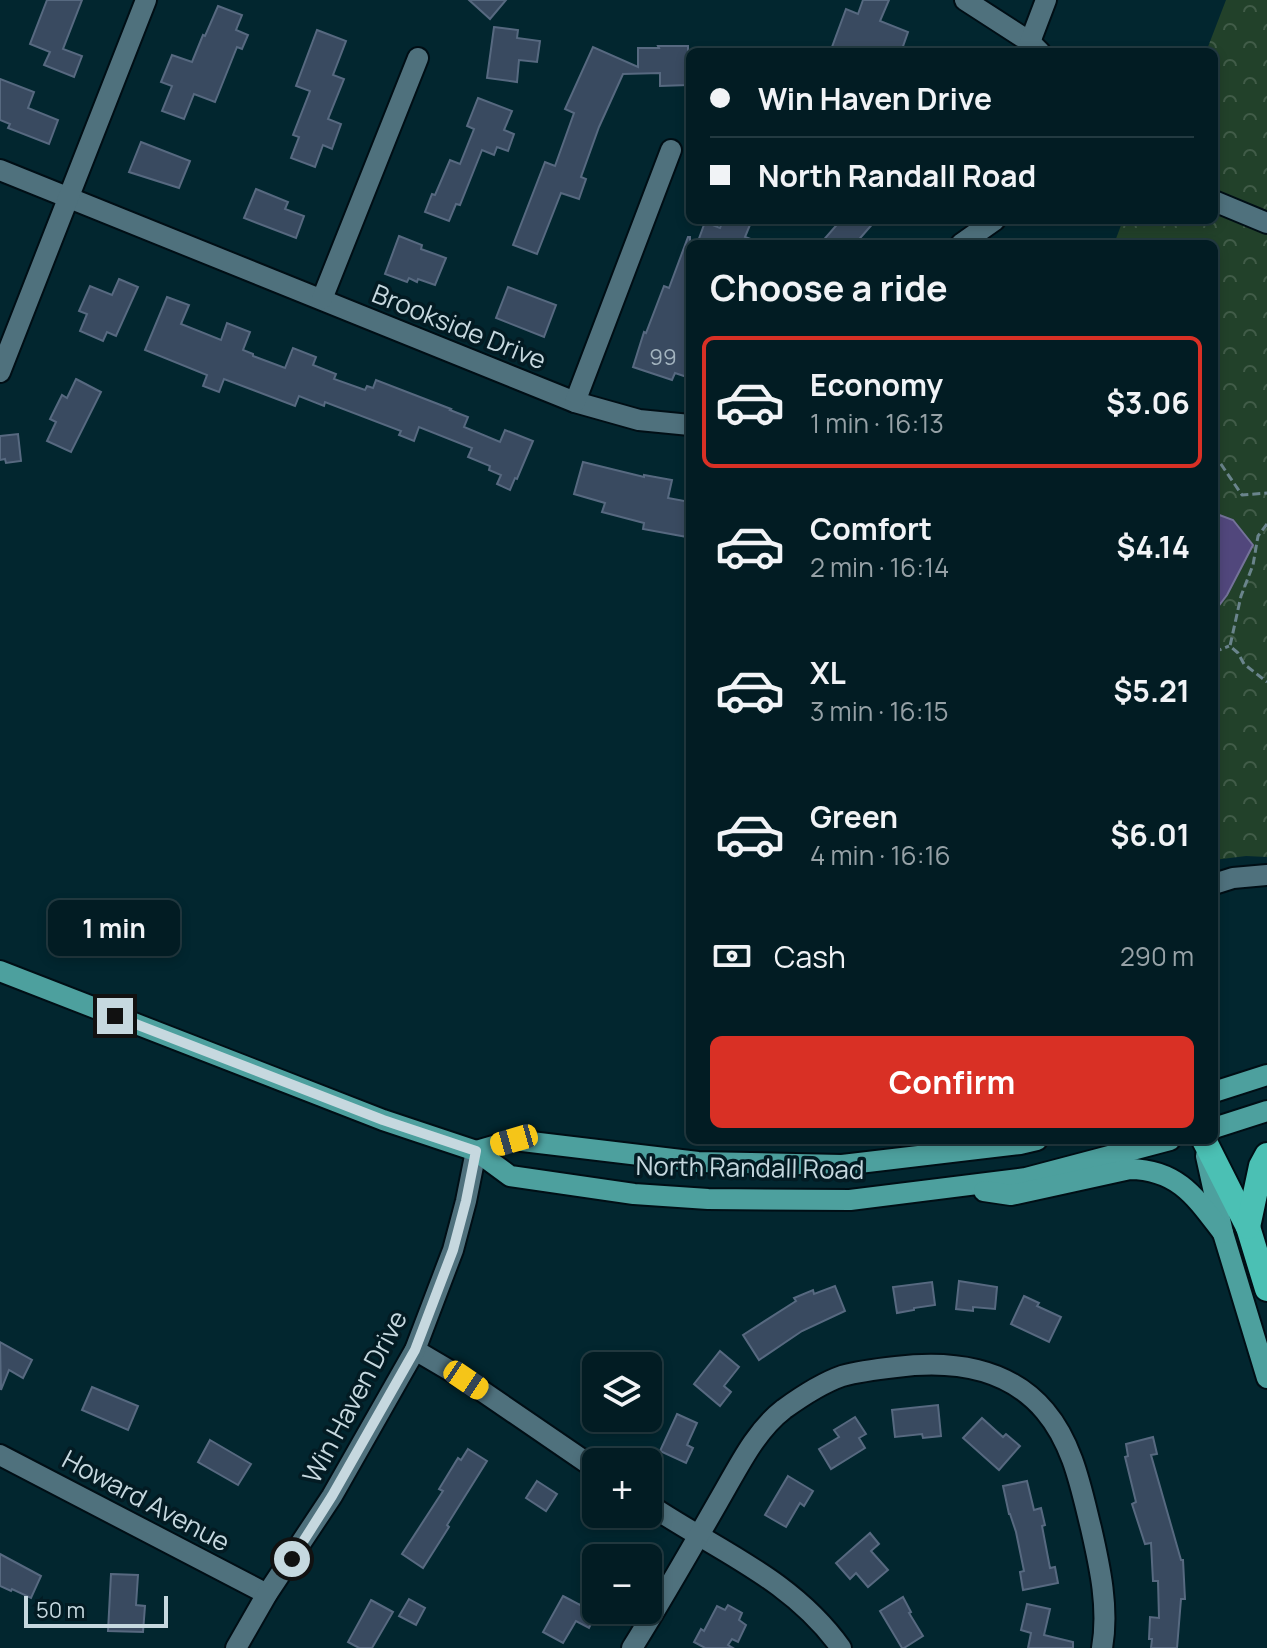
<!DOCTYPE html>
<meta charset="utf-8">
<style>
body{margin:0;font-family:Manrope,sans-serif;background:#102930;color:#f1f3f6;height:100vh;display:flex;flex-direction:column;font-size:30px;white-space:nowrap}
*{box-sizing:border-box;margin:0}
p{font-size:26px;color:#96a1a6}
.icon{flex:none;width:44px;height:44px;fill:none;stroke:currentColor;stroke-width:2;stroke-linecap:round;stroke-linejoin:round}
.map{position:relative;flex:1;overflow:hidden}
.panel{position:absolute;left:686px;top:240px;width:532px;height:904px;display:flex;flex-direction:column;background:#021c23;border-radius:12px;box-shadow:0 4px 12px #0003,0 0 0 2px #233a41}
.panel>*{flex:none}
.banner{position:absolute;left:686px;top:48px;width:532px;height:176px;border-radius:12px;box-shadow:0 4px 12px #0003,0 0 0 2px #233a41;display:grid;align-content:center;height:176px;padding:0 24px;background:#021c23}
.tools{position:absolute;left:582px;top:1352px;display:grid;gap:16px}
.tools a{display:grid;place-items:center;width:80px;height:80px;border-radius:12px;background:#021c23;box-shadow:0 4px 12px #0003,0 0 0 2px #233a41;font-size:40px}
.scale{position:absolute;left:24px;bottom:20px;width:144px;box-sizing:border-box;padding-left:8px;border:4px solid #c6d8df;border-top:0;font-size:22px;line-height:28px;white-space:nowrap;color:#c6d8df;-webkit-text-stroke:6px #031b23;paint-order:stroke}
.end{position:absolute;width:36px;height:36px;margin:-18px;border:10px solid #c6d8df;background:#111;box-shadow:0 0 0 4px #111}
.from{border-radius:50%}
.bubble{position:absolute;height:56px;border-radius:12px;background:#021c23;box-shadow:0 4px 12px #0003,0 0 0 2px #233a41;font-size:26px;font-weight:700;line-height:56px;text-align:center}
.car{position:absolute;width:24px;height:48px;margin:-24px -12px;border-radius:10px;box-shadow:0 0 6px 2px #0007;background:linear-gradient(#f5c518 24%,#345 0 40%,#f5c518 0 76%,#345 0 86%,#f5c518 0)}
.banner b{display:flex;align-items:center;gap:28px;height:76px;font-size:30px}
.banner b+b{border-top:2px solid #233a41}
.banner i{width:20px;height:20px;background:#f1f3f6}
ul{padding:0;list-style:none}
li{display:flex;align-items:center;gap:24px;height:132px;margin:0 16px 12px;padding:0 8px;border:4px solid transparent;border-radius:12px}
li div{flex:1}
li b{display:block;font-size:30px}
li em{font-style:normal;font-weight:700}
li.selected{border-color:#d93025}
li>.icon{width:72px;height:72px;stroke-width:1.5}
h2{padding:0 24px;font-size:36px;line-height:96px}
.pay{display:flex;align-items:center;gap:20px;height:88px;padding:0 24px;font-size:30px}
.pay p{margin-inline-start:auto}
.button{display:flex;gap:16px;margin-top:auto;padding:16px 24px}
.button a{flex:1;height:92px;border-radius:12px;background:#d93025;color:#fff;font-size:32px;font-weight:700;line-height:92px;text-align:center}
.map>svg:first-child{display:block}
.forest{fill:url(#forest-crowns)}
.water{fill:#51477c;stroke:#74729a;stroke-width:2}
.building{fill:#394a60;stroke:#576980;stroke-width:2}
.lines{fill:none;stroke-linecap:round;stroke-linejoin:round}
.minor-casing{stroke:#000e15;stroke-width:24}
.primary-casing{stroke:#000e15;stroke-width:24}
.motorway-casing{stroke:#000e15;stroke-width:28}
.path{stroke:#6a848c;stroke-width:3;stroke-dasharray:8 4;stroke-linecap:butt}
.minor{stroke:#4f717d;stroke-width:20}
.primary{stroke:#4da09e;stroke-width:20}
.motorway{stroke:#4bc0b4;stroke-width:24}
.route{stroke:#c6d8df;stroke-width:10}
.labels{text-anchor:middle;stroke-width:7;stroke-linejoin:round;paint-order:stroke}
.number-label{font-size:22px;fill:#a3b4bf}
.street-label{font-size:26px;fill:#c6d8df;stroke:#031b23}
</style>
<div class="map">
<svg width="1267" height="1648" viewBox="0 0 1267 1648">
<defs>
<pattern id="forest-crowns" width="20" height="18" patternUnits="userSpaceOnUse" patternTransform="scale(2)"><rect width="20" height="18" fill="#22412a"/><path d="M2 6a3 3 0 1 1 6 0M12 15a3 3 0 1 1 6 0" fill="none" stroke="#415c48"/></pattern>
</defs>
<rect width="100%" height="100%" fill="#02262f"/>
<path class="forest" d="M1226 0H1267V857L1246 856 1214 860V244H1114L1123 220H1214V52H1206Z"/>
<path class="water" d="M1214 513 1233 520 1253 545 1227 595 1214 612Z"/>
<g class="building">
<path d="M47 0H82L63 49 82 56 74 77 44 65 50 52 30 44Z"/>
<path d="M469 0H506L490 19Z"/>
<path d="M863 0H889L880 21 908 32 901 52H845L832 47 846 9 858 14Z"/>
<path d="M218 6 242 15 236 30 248 35 242 49 237 47 215 102 194 94 184 119 162 111 172 86 161 82 172 55 192 62 203 35 205 36Z"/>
<path d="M494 27 518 30 517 38 540 41 537 62 519 60 517 82 487 78Z"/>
<path d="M317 30 346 41 333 75 344 79 328 119 341 124 332 149 323 145 315 167 291 158 299 137 293 135 310 91 296 86Z"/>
<path d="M658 46H688V85L660 86V73L623 74 599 127 581 177 586 179 579 199 561 193 537 254 513 245 545 162 555 166 574 113 565 109 593 47 638 67V48H659Z"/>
<path d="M0 79 34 92 28 108 58 120 49 144 8 128 10 124 0 120Z"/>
<path d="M478 98 512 111 504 130 514 134 508 151 497 147 494 155 482 150 460 205 456 204 449 221 425 212 432 194 435 195 450 160 460 164 474 129 467 126Z"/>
<path d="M141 142 190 161 179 188 129 172Z"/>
<path d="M256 189 288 202 285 209 304 216 296 238 244 218Z"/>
<path d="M723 220H752L745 237 759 242V244H697L705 222 720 228Z"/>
<path d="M841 220H876L855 244H820Z"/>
<path d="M399 236 422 245 421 249 446 258 435 285 418 279 417 282 409 278 407 282 385 274Z"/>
<path d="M688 237H690V378L675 373 672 380 633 367 644 332 646 333 664 286 669 288Z"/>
<path d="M119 279 138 287 116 336 107 332 103 341 80 331 87 314 79 311 90 286 112 295Z"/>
<path d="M508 287 556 305 544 337 496 318Z"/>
<path d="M167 297 189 305 181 324 221 340 227 323 250 332 243 350 253 354V356L285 368 293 348 316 357 313 365 336 374 334 379 365 390 367 386 373 388 376 380 451 409 450 410 468 417 464 427 500 442 505 430 533 441 517 479 515 478 510 490 497 484 501 475 489 470 490 466 468 457 472 448 419 427 414 441 399 435 401 431 325 402 324 406 299 396 295 406 224 379 219 392 203 386 207 375 145 350Z"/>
<path d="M76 379 101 392 71 452 47 441 56 422 50 419 62 395 67 398Z"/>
<path d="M18 434 21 461 6 463 5 459 0 460V436Z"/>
<path d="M583 462 644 477V475L672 480 668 498 690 502V516L687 537 643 529 644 523 602 512 605 503 574 494Z"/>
<path d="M959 1281 997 1287 995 1309 973 1307V1311L956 1309Z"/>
<path d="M932 1282 935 1305 914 1308V1310L897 1313 893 1287Z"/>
<path d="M835 1286 845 1311 802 1331 759 1360 743 1335 796 1301 794 1298 813 1290 814 1294Z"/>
<path d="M1024 1296 1039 1303 1037 1306 1061 1317 1049 1342 1011 1324Z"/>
<path d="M0 1342 32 1360 23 1378 9 1370 1 1390Z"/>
<path d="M720 1351 739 1367 724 1386 731 1392 720 1406 694 1384Z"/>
<path d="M92 1387 138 1406 128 1430 82 1410Z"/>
<path d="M938 1405 941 1436 923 1438 922 1434 895 1437 892 1410Z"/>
<path d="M677 1414 697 1423 687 1445 693 1448 686 1463 660 1451Z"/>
<path d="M855 1417 866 1434 859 1438 865 1448 831 1469 819 1449 839 1437 834 1430Z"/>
<path d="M982 1418 1003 1437 1006 1434 1020 1446 999 1470 963 1438Z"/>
<path d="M1153 1437 1157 1454 1151 1455 1181 1560H1183L1185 1599H1181L1177 1648H1151L1152 1639H1149L1150 1617 1159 1618 1158 1581H1153L1151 1543 1145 1544 1132 1504 1136 1502 1125 1457 1128 1456 1126 1444Z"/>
<path d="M210 1440 251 1464 238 1485 198 1462Z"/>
<path d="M468 1449 487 1461 447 1525 449 1527 423 1568 402 1554 443 1491 439 1489 458 1458 461 1460Z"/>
<path d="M788 1476 813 1491 804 1506 800 1503 786 1527 765 1515Z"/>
<path d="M537 1481 557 1494 546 1511 526 1498Z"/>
<path d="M1027 1481 1034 1510 1041 1508 1045 1525 1042 1526 1050 1568 1055 1567 1058 1583 1023 1590 1020 1572 1024 1571 1016 1532 1010 1514H1009L1003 1486Z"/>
<path d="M870 1533 879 1544 871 1551 888 1570 868 1587 856 1573 850 1579 836 1563Z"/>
<path d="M0 1554 41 1576 31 1598 12 1589 11 1591 0 1586Z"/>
<path d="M111 1574 138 1575 136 1605 145 1606 143 1632 108 1631Z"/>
<path d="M563 1596 580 1605 585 1597 596 1603V1614L589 1628 576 1621 563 1643 543 1632Z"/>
<path d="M903 1597 911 1612 909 1613 923 1636 904 1648H902L880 1611Z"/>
<path d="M409 1599 425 1608 416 1625 399 1616Z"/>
<path d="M371 1600 393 1612 372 1648H359L348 1642Z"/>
<path d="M1027 1604 1050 1609 1044 1635 1073 1642V1648H1028L1031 1633 1021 1630Z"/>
<path d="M728 1605 742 1613 739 1620 746 1625 738 1642 732 1639 728 1645 733 1648H705L694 1642 701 1629 704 1631 717 1606 725 1610Z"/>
</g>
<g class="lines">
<g class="minor-casing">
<g id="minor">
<path d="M965 0 1030 42 1040 52"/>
<path d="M1030 42 1046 0"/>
<path d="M0 170 575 402 639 420 690 425"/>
<path d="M1214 201 1267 223"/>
<path d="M961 244 995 220"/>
<path d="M322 299 418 58"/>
<path d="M0 372 146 0"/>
<path d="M575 402 671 150"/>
<path d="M1214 884 1233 878 1267 875"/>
<path d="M415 1350 466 1380 596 1469"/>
<path d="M0 1455 267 1594"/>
<path d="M648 1504C716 1550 791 1578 841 1648"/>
<path d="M236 1648 267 1594 332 1496 415 1350 453 1250 466 1201 476 1151"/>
<path d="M632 1648C662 1600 690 1551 718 1502 737 1470 754 1432 784 1409 802 1396 822 1383 842 1376 860 1371 878 1369 896 1367 950 1360 1008 1367 1045 1411 1073 1444 1081 1488 1091 1528 1100 1567 1109 1609 1102 1648"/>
</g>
</g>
<g class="primary-casing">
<g id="primary">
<path d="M0 971 383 1120 476 1151 510 1176 634 1194 708 1199 850 1200 1026 1178 1170 1140"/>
<path d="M1214 1092 1267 1075"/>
<path d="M1214 1128 1267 1111"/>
<path d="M476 1151 514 1140 698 1162 842 1165 1020 1144 1037 1140"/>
<path d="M1206 1156 1223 1233 1267 1378"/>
<path d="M984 1191 1011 1195 1130 1169C1179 1170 1196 1198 1223 1233"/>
</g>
</g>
<g class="motorway-casing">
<g id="motorway">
<path d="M1204 1140 1248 1227 1267 1289"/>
<path d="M1248 1227 1261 1166 1267 1155"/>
</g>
</g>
<g class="path">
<path d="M1214 454 1242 495 1267 493"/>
<path d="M1267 524 1258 536 1253 565 1241 596 1230 646 1238 653 1244 664 1267 682"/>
<path d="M1214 652 1229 646"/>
</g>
<use href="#minor" class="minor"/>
<use href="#primary" class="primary"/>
<use href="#motorway" class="motorway"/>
</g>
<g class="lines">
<path class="route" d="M115 1016 383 1120 476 1151 466 1201 453 1250 415 1350 332 1496 292 1559"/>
</g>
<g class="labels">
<g class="number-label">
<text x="663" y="365">99</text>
</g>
<g class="street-label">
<text transform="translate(459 327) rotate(22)" y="9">Brookside Drive</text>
<text transform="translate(750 1168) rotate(1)" y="9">North Randall Road</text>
<text transform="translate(355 1397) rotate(-62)" y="9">Win Haven Drive</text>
<text transform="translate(146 1501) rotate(28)" y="9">Howard Avenue</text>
</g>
</g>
</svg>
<div class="tools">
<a><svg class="icon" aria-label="layers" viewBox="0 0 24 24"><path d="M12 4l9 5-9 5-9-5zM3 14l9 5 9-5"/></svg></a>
<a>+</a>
<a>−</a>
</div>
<div class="scale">50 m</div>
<i class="end from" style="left:292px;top:1559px"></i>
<i class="end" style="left:115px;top:1016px"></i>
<div class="bubble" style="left:48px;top:900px;width:132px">1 min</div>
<i class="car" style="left:514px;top:1140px;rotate:254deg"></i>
<i class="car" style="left:466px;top:1380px;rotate:124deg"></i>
<div class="banner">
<b><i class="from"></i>Win Haven Drive</b>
<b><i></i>North Randall Road</b>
</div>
<section class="panel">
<h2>Choose a ride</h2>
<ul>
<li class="selected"><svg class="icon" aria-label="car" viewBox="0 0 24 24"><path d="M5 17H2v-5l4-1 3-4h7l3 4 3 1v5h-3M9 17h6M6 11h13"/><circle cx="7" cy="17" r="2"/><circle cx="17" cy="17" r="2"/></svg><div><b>Economy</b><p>1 min · 16:13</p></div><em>$3.06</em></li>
<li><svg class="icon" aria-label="car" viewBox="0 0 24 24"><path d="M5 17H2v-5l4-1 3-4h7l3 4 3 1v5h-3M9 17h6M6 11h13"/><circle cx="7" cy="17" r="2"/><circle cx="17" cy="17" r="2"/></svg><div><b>Comfort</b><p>2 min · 16:14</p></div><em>$4.14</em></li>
<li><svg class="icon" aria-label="car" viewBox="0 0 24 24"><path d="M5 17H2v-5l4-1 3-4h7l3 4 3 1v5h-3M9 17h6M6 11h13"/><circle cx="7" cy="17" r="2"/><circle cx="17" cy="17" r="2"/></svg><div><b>XL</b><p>3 min · 16:15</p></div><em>$5.21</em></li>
<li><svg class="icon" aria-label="car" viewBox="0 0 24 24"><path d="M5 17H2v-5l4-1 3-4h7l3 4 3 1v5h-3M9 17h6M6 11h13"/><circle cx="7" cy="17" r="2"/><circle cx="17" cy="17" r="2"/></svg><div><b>Green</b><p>4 min · 16:16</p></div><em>$6.01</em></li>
</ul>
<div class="pay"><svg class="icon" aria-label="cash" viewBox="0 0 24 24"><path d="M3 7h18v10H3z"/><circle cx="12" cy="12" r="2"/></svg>Cash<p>290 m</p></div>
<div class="button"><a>Confirm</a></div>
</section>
</div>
